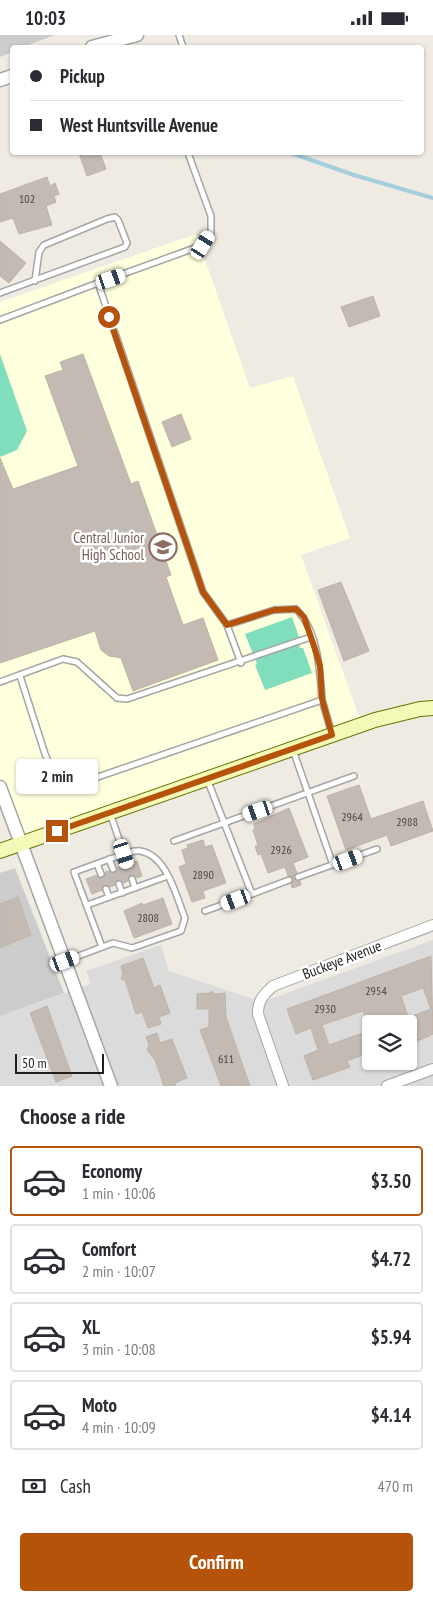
<!DOCTYPE html>
<meta charset="utf-8">
<style>
body{margin:0;font-family:"PT Sans Narrow",sans-serif;background:#f7f7f7;color:#2b2b33;height:100vh;display:flex;flex-direction:column;font-size:19px;white-space:nowrap}
*{box-sizing:border-box;margin:0}
p{font-size:16px;color:#7c7c81}
.icon{flex:none;width:28px;height:28px;fill:none;stroke:currentColor;stroke-width:2;stroke-linecap:round;stroke-linejoin:round}
.map{position:relative;height:1051px;overflow:hidden}
.side{display:flex;flex-direction:column;background:#fff;flex:1}
.side>*{flex:none}
.guide{position:absolute;left:10px;top:10px;width:414px;height:110px;border-radius:5px;box-shadow:0 1px 4px #0004;display:grid;align-content:center;height:110px;padding:0 20px;background:#fff}
.buttons{position:absolute;left:362px;top:980px;display:grid;gap:10px}
.buttons a{display:grid;place-items:center;width:55px;height:55px;border-radius:5px;background:#fff;box-shadow:0 1px 4px #0004;font-size:25px}
.scale{position:absolute;left:15px;bottom:12px;width:89px;box-sizing:border-box;padding-left:5px;border:2px solid #1e1e1e;border-top:0;font-size:14px;line-height:18px;white-space:nowrap;color:#1e1e1e;-webkit-text-stroke:4px #fff;paint-order:stroke}
.end{position:absolute;width:22px;height:22px;margin:-11px;border:6px solid #b45309;background:#fff;box-shadow:0 0 0 2px #fff}
.from{border-radius:50%}
.bubble{position:absolute;height:35px;border-radius:5px;background:#fff;box-shadow:0 1px 4px #0004;font-size:16px;font-weight:700;line-height:35px;text-align:center}
.car{position:absolute;width:15px;height:30px;margin:-15px -8px;border-radius:6px;box-shadow:0 0 4px 1px #0007;background:linear-gradient(#fff 24%,#345 0 40%,#fff 0 76%,#345 0 86%,#fff 0)}
.guide b{display:flex;align-items:center;gap:18px;height:48px;font-size:19px}
.guide b+b{border-top:1px solid #e1e1e2}
.guide i{width:12px;height:12px;background:#2b2b33}
ul{padding:0;list-style:none}
li{display:flex;align-items:center;gap:15px;height:70px;margin:0 10px 8px;padding:0 10px;border:2px solid #e1e1e2;border-radius:5px}
li div{flex:1}
li b{display:block;font-size:19px}
li em{font-style:normal;font-weight:700}
li.on{border-color:#b45309}
li>.icon{width:45px;height:45px;stroke-width:1.5}
h2{padding:0 20px;font-size:22px;line-height:60px}
.pay{display:flex;align-items:center;gap:12px;height:55px;padding:0 20px;font-size:19px}
.pay p{margin-inline-start:auto}
.action{display:flex;gap:10px;margin-top:auto;padding:10px 20px}
.action a{flex:1;height:58px;border-radius:5px;background:#b45309;color:#fff;font-size:20px;font-weight:700;line-height:58px;text-align:center}
.status{display:flex;justify-content:space-between;align-items:center;height:35px;padding:0 25px;background:#fff;direction:ltr}
.status svg{height:14px;fill:currentColor}
.map>svg:first-child{display:block}
.residential{fill:#dcdbdb;fill-rule:evenodd}
.education{fill:#feffdc}
.religious{fill:#ccc}
.pitch{fill:#81debd}
.lines{fill:none;stroke-linecap:round;stroke-linejoin:round}
.stream{stroke:#a4cedd;stroke-width:4}
.building{fill:#c3bbb3;stroke:#c0b2a6;fill-rule:evenodd}
.service-casing{stroke:#a5a5a5;stroke-width:8}
.minor-casing{stroke:#a5a5a5;stroke-width:12}
.tertiary-casing{stroke:#a5a5a5;stroke-width:15}
.secondary-casing{stroke:#657405;stroke-width:16}
.service{stroke:#fff;stroke-width:5}
.minor{stroke:#fff;stroke-width:10}
.tertiary{stroke:#fff;stroke-width:12}
.secondary{stroke:#f4f9b7;stroke-width:14}
.route{stroke:#b45309;stroke-width:6}
.labels{text-anchor:middle;stroke-width:5;stroke-linejoin:round;paint-order:stroke}
.number-label{font-size:12px;fill:#474543}
.education-label{font-size:15px;fill:#785e54;stroke:#fff;text-anchor:end}
.street-label{font-size:15px;fill:#1e1e1e;stroke:#fff}
</style>
<div class="status"><b>10:03</b><svg viewBox="0 0 49 12"><path d="M0 12V9h3v3zM5 12V6h3v6zM10 12V3h3v9zM15 12V0h3v12zM26 1h20v11H26zM47 4h2v5h-2z"/></svg></div>
<div class="map">
<svg width="433" height="1051" viewBox="0 0 433 1051">
<rect width="100%" height="100%" fill="#efebe3"/>
<path class="residential" d="M433 905V1051H0V981L91 949 86 936 161 910 169 936 262 967ZM371 989H409V1026H371Z"/>
<path class="education" d="M196 199 250 353 293 341 350 503 301 520 362 690 22 808 0 752V267Z"/>
<g class="religious">
<path d="M0 0H55L23 12H12V17L0 22Z"/>
<path d="M15 833 64 958 0 981V838Z"/>
</g>
<g class="pitch">
<path d="M0 319 27 396 17 415 0 422Z"/>
<path d="M292 582 301 608 299 609 300 613H303L312 638 265 655 255 630 257 629 245 599Z"/>
</g>
<g class="lines">
<path class="stream" d="M291 118 354 140 433 163"/>
</g>
<g class="building">
<path d="M79 118H100L106 134 87 141Z"/>
<path d="M47 142 50 151 55 148 59 159 54 161 56 167 46 171 52 190 19 199 13 183 0 187V159Z"/>
<path d="M0 206 26 228 9 248 0 241Z"/>
<path d="M373 261 380 281 349 292 341 272Z"/>
<path d="M83 319 131 449 138 446 171 540 166 542 183 590 203 583 218 625 133 656 121 623 109 621 101 615 95 596 0 628V423L13 454 78 431 45 341 63 335 60 327Z"/>
<path d="M181 379 191 404 172 412 162 387Z"/>
<path d="M341 547 369 616 344 626 318 555Z"/>
<path d="M359 750 371 784 423 766 433 796 391 811 387 800 346 815 327 761Z"/>
<path d="M289 773 308 822 293 828 297 838 294 844 300 846 301 850 292 853 291 849 293 844 288 841 285 832 268 838 261 819 258 820 255 811 258 810 253 795 255 794 254 789Z"/>
<path d="M203 805 205 812 212 810 226 848 203 856 205 863 192 867 179 832 186 829 182 815 188 813 187 810Z"/>
<path d="M137 826 142 841 136 843 130 840 128 846 123 848 117 845 115 850 110 852 105 850 102 855 92 859 86 844 97 840 102 843 105 837 109 836 114 838 117 833 123 831 129 833 131 828Z"/>
<path d="M18 862 31 900 0 913V869Z"/>
<path d="M163 863 172 889 134 903 124 876 142 868 143 870Z"/>
<path d="M431 921 433 999 409 1010V989H394L393 986 384 989H368L363 976 322 990 329 1010 371 995V1017L347 1026 350 1032 313 1045 304 1021 318 1015 311 993 296 999 287 974ZM423 953 431 974 409 982V984L401 961Z"/>
<path d="M143 923 154 953 160 950 170 978 159 982 161 989 148 993 142 977 136 979 125 945 121 944 123 939 121 931Z"/>
<path d="M212 956 215 959 225 958 226 982 250 1051H221L200 995 209 992V974H197V959L210 958Z"/>
<path d="M47 971 72 1041 56 1047 30 978Z"/>
<path d="M157 998 160 1008 172 1004 187 1043 175 1048 176 1051H164L155 1025 147 1015 149 1010 146 1002Z"/>
</g>
<g class="lines">
<g class="service-casing">
<g id="service">
<path d="M179 0 183 12"/>
<path d="M98 248 203 210 211 198V181L188 118"/>
<path d="M0 258 125 212 127 208 118 185 115 182 107 184 44 210 39 217 35 246"/>
<path d="M0 285 98 248 203 557 227 590"/>
<path d="M241 628 227 590 274 575 296 574C318 596 320 635 322 665"/>
<path d="M20 641 45 719 60 755 322 665 332 699"/>
<path d="M0 647 63 624 77 627 117 663 127 664 311 602"/>
<path d="M293 715 333 830"/>
<path d="M174 806 354 741"/>
<path d="M109 824 113 834"/>
<path d="M97 829 101 839"/>
<path d="M298 842 377 814"/>
<path d="M132 844 135 853"/>
<path d="M119 849 122 858"/>
<path d="M106 854 109 862"/>
<path d="M252 859 289 845"/>
<path d="M87 870 168 841"/>
<path d="M205 876 252 859 207 744"/>
<path d="M102 912 74 837 124 819 127 829"/>
<path d="M65 926 113 908 132 913 181 896 185 883C176 861 167 820 140 816 135 815 128 818 124 819L110 778"/>
</g>
</g>
<g class="minor-casing">
<g id="minor">
<path d="M283 1051 258 979C258 965 263 960 273 951L433 890"/>
<path d="M387 1051 433 1034"/>
</g>
</g>
<g class="tertiary-casing">
<g id="tertiary">
<path d="M92 12 137 0"/>
<path d="M0 45 12 41"/>
<path d="M0 752 111 1051"/>
</g>
</g>
<g class="secondary-casing">
<path id="secondary" d="M0 816 375 685 420 674 433 673"/>
</g>
<use href="#service" class="service"/>
<use href="#minor" class="minor"/>
<use href="#tertiary" class="tertiary"/>
<use href="#secondary" class="secondary"/>
</g>
<g class="lines">
<path class="route" d="M57 796 332 700 322 664 320 631 315 614 304 582 296 574 274 575 227 590 203 557 109 282"/>
</g>
<defs>
<g id="school-ring" transform="scale(1.4375)"><circle r="9.5" fill="#fff" stroke="#8d6e63" stroke-width="1.5"/><path d="M0-5L7-2L0 1L-7-2ZM-4 1L0 2.5L4 1V4Q0 6-4 4Z" fill="#8d6e63"/></g>
</defs>
<g fill-rule="evenodd">
<use href="#school-ring" x="163" y="512"/>
</g>
<g class="labels">
<g class="number-label">
<text x="27" y="168">102</text>
<text x="352" y="786">2964</text>
<text x="407" y="791">2988</text>
<text x="281" y="819">2926</text>
<text x="203" y="844">2890</text>
<text x="148" y="887">2808</text>
<text x="376" y="960">2954</text>
<text x="325" y="978">2930</text>
<text x="226" y="1028">611</text>
</g>
<g class="education-label">
<text x="144" y="508">Central Junior<tspan x="144" dy="17">High School</tspan></text>
</g>
<g class="street-label">
<text transform="translate(342 925) rotate(-21)" y="5">Buckeye Avenue</text>
</g>
</g>
</svg>
<div class="buttons">
<a><svg class="icon" aria-label="layers" viewBox="0 0 24 24"><path d="M12 4l9 5-9 5-9-5zM3 14l9 5 9-5"/></svg></a>
</div>
<div class="scale">50 m</div>
<i class="end from" style="left:109px;top:282px"></i>
<i class="end" style="left:57px;top:796px"></i>
<div class="bubble" style="left:16px;top:724px;width:82px">2 min</div>
<i class="car" style="left:203px;top:210px;rotate:32deg"></i>
<i class="car" style="left:111px;top:244px;rotate:71deg"></i>
<i class="car" style="left:258px;top:776px;rotate:251deg"></i>
<i class="car" style="left:124px;top:819px;rotate:162deg"></i>
<i class="car" style="left:348px;top:825px;rotate:70deg"></i>
<i class="car" style="left:236px;top:865px;rotate:250deg"></i>
<i class="car" style="left:65px;top:926px;rotate:69deg"></i>
<div class="guide">
<b><i class="from"></i>Pickup</b>
<b><i></i>West Huntsville Avenue</b>
</div>
</div>
<section class="side">
<h2>Choose a ride</h2>
<ul>
<li class="on"><svg class="icon" aria-label="car" viewBox="0 0 24 24"><path d="M5 17H2v-5l4-1 3-4h7l3 4 3 1v5h-3M9 17h6M6 11h13"/><circle cx="7" cy="17" r="2"/><circle cx="17" cy="17" r="2"/></svg><div><b>Economy</b><p>1 min · 10:06</p></div><em>$3.50</em></li>
<li><svg class="icon" aria-label="car" viewBox="0 0 24 24"><path d="M5 17H2v-5l4-1 3-4h7l3 4 3 1v5h-3M9 17h6M6 11h13"/><circle cx="7" cy="17" r="2"/><circle cx="17" cy="17" r="2"/></svg><div><b>Comfort</b><p>2 min · 10:07</p></div><em>$4.72</em></li>
<li><svg class="icon" aria-label="car" viewBox="0 0 24 24"><path d="M5 17H2v-5l4-1 3-4h7l3 4 3 1v5h-3M9 17h6M6 11h13"/><circle cx="7" cy="17" r="2"/><circle cx="17" cy="17" r="2"/></svg><div><b>XL</b><p>3 min · 10:08</p></div><em>$5.94</em></li>
<li><svg class="icon" aria-label="car" viewBox="0 0 24 24"><path d="M5 17H2v-5l4-1 3-4h7l3 4 3 1v5h-3M9 17h6M6 11h13"/><circle cx="7" cy="17" r="2"/><circle cx="17" cy="17" r="2"/></svg><div><b>Moto</b><p>4 min · 10:09</p></div><em>$4.14</em></li>
</ul>
<div class="pay"><svg class="icon" aria-label="cash" viewBox="0 0 24 24"><path d="M3 7h18v10H3z"/><circle cx="12" cy="12" r="2"/></svg>Cash<p>470 m</p></div>
<div class="action"><a>Confirm</a></div>
</section>
